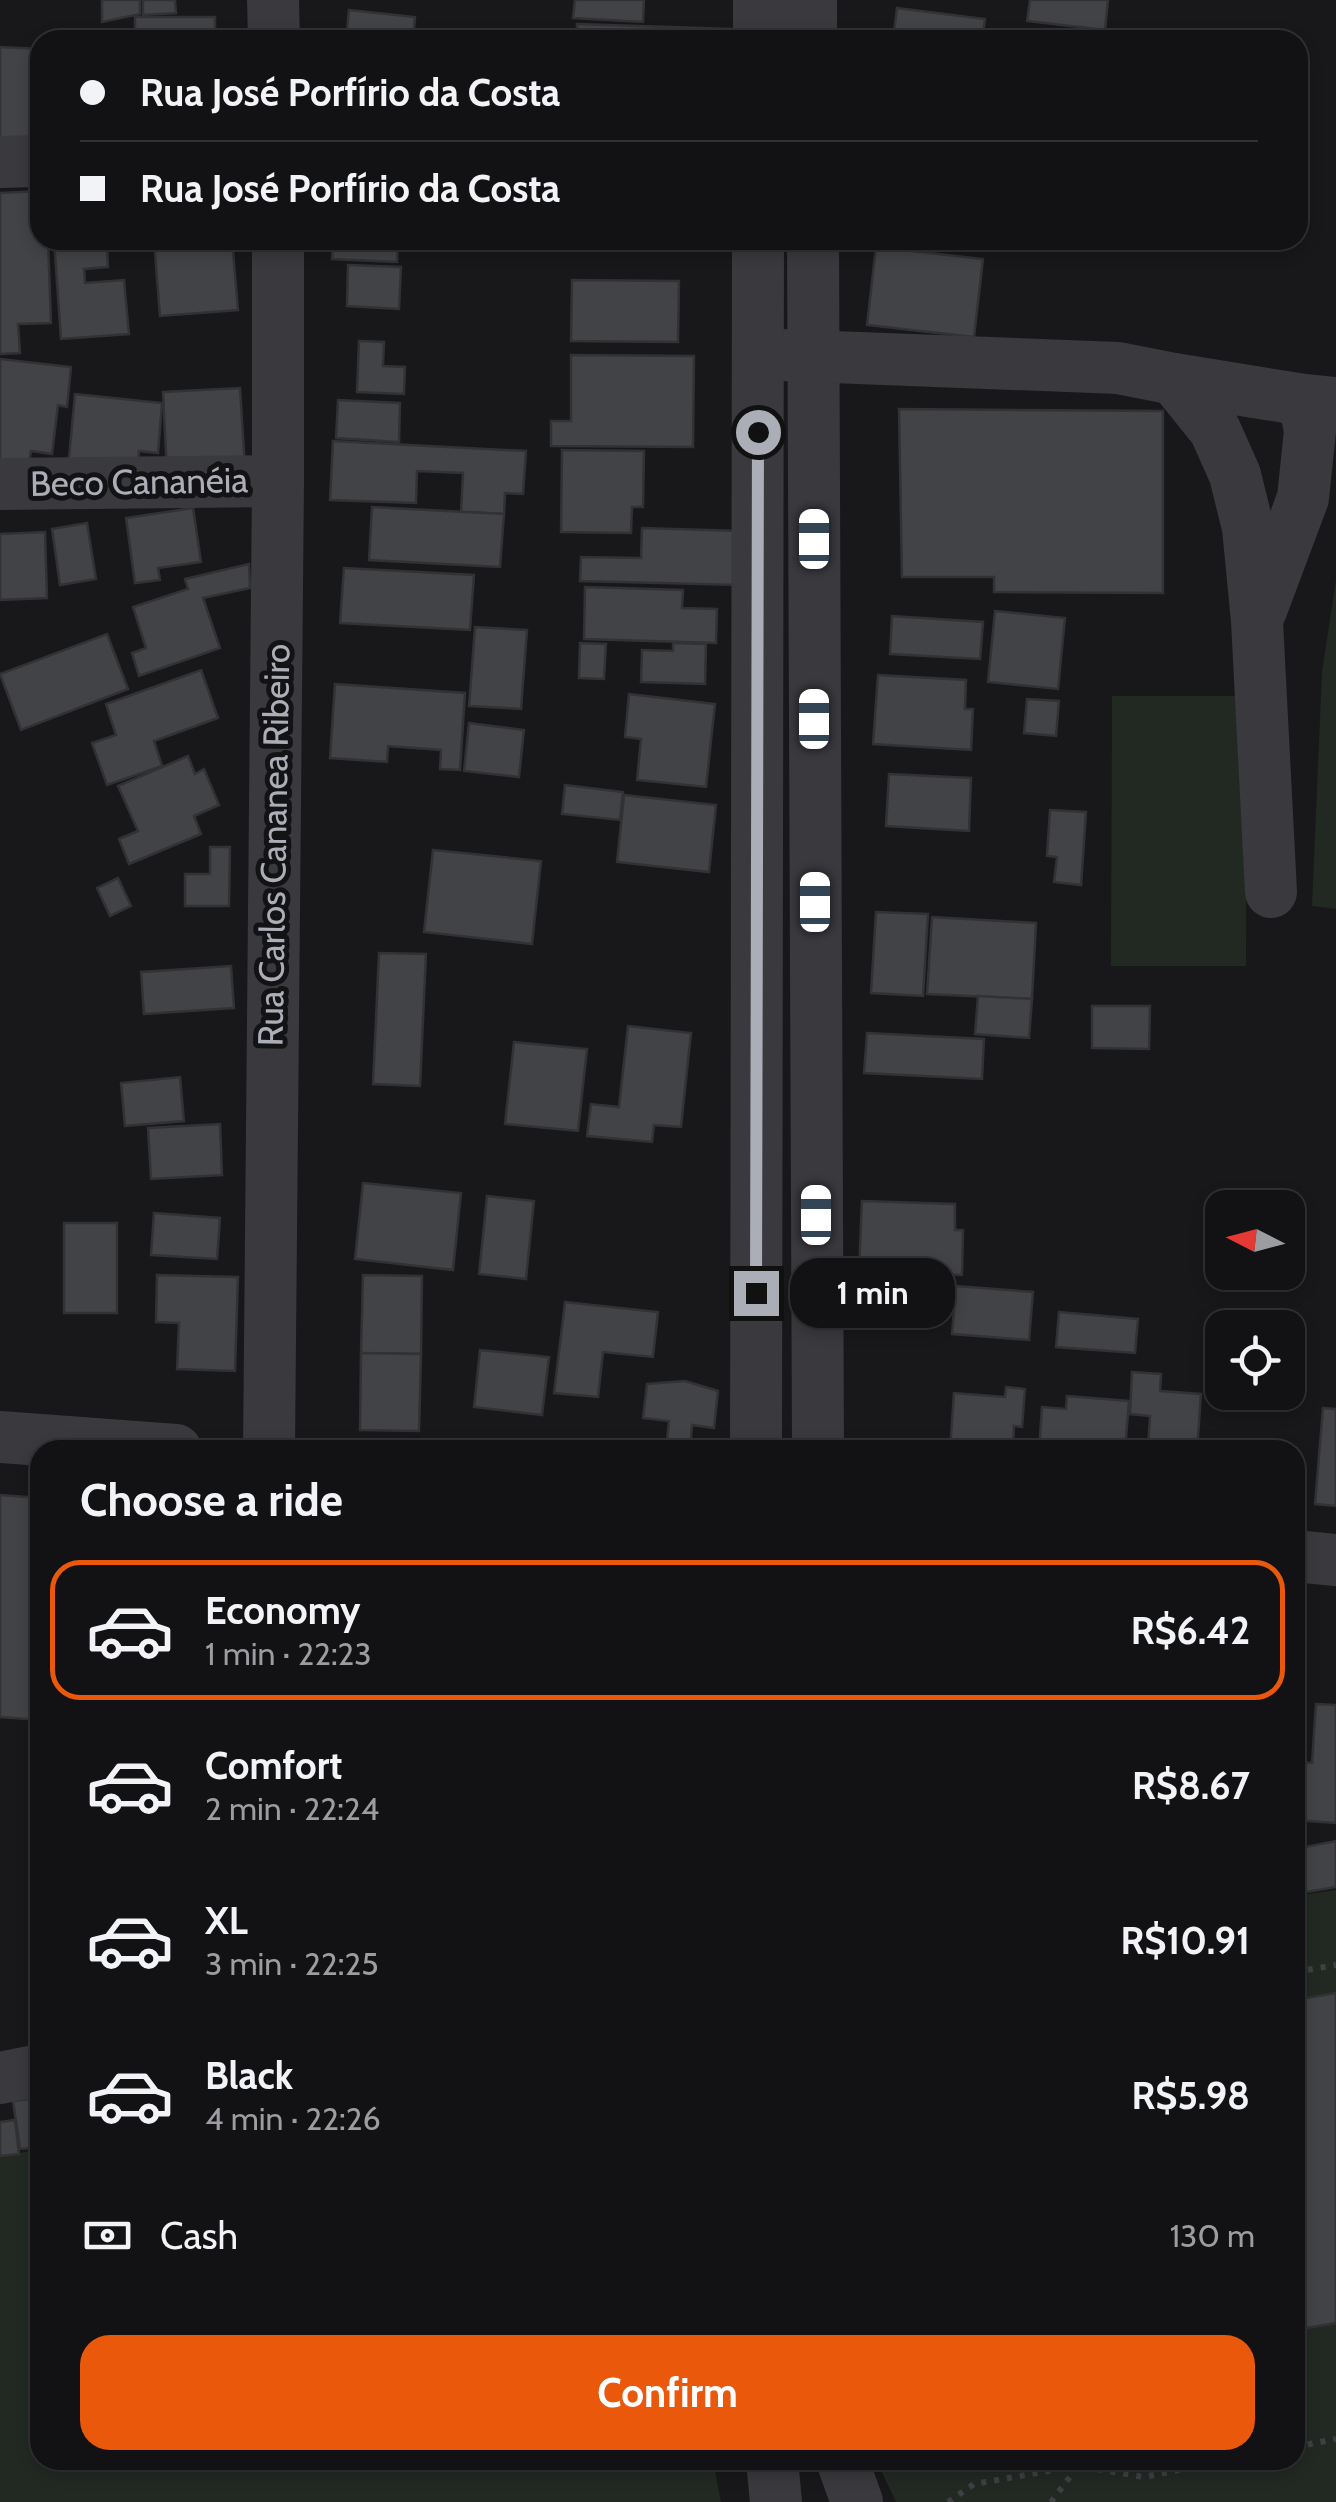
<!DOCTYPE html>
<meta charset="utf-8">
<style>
body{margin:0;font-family:Cabin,sans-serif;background:#1f1f21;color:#f1f3f6;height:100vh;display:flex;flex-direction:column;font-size:38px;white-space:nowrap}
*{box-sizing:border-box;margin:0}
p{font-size:32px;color:#9c9da0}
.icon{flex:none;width:55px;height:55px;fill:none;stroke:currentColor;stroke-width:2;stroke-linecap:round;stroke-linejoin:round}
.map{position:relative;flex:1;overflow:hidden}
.sheet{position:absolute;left:30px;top:1440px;width:1275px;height:1030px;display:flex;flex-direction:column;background:#121113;border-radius:30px;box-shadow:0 5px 15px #0003,0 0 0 2px #313133}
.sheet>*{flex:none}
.banner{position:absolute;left:30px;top:30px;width:1278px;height:220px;border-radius:30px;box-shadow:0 5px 15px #0003,0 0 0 2px #313133;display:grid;align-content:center;height:220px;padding:0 50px;background:#121113}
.needle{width:65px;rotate:276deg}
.tools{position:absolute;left:1205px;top:1190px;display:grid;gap:20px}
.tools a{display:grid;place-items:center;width:100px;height:100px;border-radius:20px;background:#121113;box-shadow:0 5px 15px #0003,0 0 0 2px #313133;font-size:50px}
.end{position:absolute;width:45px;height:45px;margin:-22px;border:12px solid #abaeb7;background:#111;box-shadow:0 0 0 5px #111}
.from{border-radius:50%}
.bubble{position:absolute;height:70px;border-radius:30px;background:#121113;box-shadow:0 5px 15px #0003,0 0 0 2px #313133;font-size:32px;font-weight:800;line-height:70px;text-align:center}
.car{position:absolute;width:30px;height:60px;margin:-30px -15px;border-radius:12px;box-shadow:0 0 8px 2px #0007;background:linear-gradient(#fff 24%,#345 0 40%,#fff 0 76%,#345 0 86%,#fff 0)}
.banner b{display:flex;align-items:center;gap:35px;height:95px;font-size:38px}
.banner b+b{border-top:2px solid #313133}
.banner i{width:25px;height:25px;background:#f1f3f6}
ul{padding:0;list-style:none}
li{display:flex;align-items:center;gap:30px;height:140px;margin:0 20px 15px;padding:0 30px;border:5px solid transparent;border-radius:30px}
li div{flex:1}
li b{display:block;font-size:38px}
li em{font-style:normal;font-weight:800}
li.current{border-color:#ea580c}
li>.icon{width:90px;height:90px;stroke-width:1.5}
h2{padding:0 50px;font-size:45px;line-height:120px}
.pay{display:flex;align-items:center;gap:25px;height:110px;padding:0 50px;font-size:38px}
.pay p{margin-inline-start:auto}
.button{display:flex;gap:20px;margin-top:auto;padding:20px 50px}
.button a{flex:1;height:115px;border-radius:30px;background:#ea580c;color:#fff;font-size:40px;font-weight:800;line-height:115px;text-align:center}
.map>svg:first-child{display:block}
.green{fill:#222923}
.building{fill:#424346;stroke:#323235;stroke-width:2.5}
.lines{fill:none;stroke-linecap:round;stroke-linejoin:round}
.path{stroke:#3f4044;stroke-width:6;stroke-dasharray:5 8;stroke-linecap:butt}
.minor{stroke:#39393e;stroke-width:52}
.route{stroke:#abaeb7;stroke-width:12}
.labels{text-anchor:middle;stroke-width:10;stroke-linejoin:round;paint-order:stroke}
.street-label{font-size:35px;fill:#abaeb7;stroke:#131214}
</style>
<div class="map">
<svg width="1336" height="2502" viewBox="0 0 1336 2502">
<rect width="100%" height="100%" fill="#181719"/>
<g class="green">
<path d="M1336 580V909L1312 906 1322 672Z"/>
<path d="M1112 696H1247L1246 966H1111Z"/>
<path d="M1336 1890V2502H896L876 2460H1295V1896Z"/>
<path d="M40 2149V2460H713L721 2502H0V2157Z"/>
</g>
<g class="building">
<path d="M102 0H140V14L102 22Z"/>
<path d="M143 0H175L176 13 143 15Z"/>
<path d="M575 0H644L643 22 573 18Z"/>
<path d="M1030 0H1108L1105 30 1027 21Z"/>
<path d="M897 8 985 19 982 40H893Z"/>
<path d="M349 10 415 17 413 40H346Z"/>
<rect x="135" y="17" width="80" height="23"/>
<path d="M577 24 731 29 730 40H577Z"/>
<path d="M1041 32 1077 34V40H1040Z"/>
<path d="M0 47 40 49V150L0 147Z"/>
<path d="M40 191V240H48L51 323 18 324 20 353 0 354V193Z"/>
<path d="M54 240H81L82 243 107 242 108 267 84 269 85 283 124 280 129 334 61 339Z"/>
<path d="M154 240H232L238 310 160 316Z"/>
<path d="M333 240H398L397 262 332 259Z"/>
<path d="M405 240H503L501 250Z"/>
<path d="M876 247 983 259 974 337 867 325Z"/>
<path d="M348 265 401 267 399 309 347 306Z"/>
<path d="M572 280 679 281 678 342 571 341Z"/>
<path d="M359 341 384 342 383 366 405 367 404 394 357 392Z"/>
<path d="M571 355 694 356 693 447 551 446V421H571Z"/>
<path d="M0 359 71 367 67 407 58 405 52 454 31 451 29 462 0 459Z"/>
<path d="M240 388 245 468 167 473 163 392Z"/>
<path d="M75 394 162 403 158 453 139 451 137 476 68 469Z"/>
<path d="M338 400 400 403 399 442 336 438Z"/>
<path d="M899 409 1163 411V593L994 592V577H902Z"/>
<path d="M333 441 526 451 523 494 505 493 504 514 461 512 463 473 417 471 416 503 330 500Z"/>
<path d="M562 450 644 451 643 507H632L631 533 561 532Z"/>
<path d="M372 507 504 514 500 567 369 560Z"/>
<path d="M193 508 201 562 158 568 160 580 135 583 126 518Z"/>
<path d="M87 523 96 579 60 585 52 529Z"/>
<path d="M642 528 741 531 740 585 580 581 581 557 641 558Z"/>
<path d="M45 532 47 598 0 600V534Z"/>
<path d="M249 564 250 588 203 598 220 648 139 676 132 653 146 648 133 607 188 589 185 579Z"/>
<path d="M344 568 474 575 470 630 340 623Z"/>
<path d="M585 587 683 590 682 608 717 609 716 643 584 639Z"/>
<path d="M995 611 1065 618 1058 689 988 682Z"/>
<path d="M892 616 983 622 980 659 890 654Z"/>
<path d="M475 627 527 630 521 709 469 706Z"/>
<path d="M107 634 128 689 21 730 0 674Z"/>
<path d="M580 643 606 644 604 679 579 678Z"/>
<path d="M673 643 706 644 705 684 641 682 642 650 673 651Z"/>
<path d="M201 670 218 718 154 741 162 766 107 785 92 743 116 735 106 704Z"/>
<path d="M878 675 966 680 965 709H973L971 750 873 744Z"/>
<path d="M335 684 465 693 460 770 440 769 441 750 388 746 387 762 330 758Z"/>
<path d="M629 694 715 704 706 787 637 780 641 739 625 737Z"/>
<path d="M1027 699 1059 701 1056 736 1024 733Z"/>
<path d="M469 723 524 730 519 777 464 771Z"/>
<path d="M188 756 195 774 204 769 219 805 194 816 201 834 129 864 119 839 138 831 118 786Z"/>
<path d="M889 774 971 778 969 831 886 826Z"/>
<path d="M565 785 623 792 620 820 562 814Z"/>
<path d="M624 795 716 805 709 872 617 862Z"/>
<path d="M1050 810 1086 812 1081 885 1054 882 1057 857 1047 856Z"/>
<path d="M210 847H230L229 906H185V874H210Z"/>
<path d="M433 850 541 861 532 944 424 932Z"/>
<path d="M118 878 131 906 110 916 97 888Z"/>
<path d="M876 912 928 914 923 996 871 993Z"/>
<path d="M932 917 1036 923 1032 999 927 994Z"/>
<path d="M379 953 426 954 420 1086 373 1084Z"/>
<path d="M231 966 234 1008 144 1014 141 972Z"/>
<path d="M978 996 1032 999 1029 1038 975 1034Z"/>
<path d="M1092 1006H1150L1149 1049 1092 1048Z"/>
<path d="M628 1026 691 1033 681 1127 654 1125 652 1142 587 1136 591 1104 619 1107Z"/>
<path d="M867 1033 984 1039 982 1079 864 1073Z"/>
<path d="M514 1042 587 1049 578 1131 505 1124Z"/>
<path d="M180 1077 184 1121 125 1126 121 1083Z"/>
<path d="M220 1124 222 1175 151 1179 148 1128Z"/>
<path d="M363 1183 461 1193 453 1270 355 1259Z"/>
<path d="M487 1196 534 1201 526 1279 479 1274Z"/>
<path d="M862 1201 955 1204V1230H963L962 1275 859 1272Z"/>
<path d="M154 1213 220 1218 217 1259 151 1255Z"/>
<rect x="64" y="1223" width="53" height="90"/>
<path d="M157 1275 238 1277 235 1371 177 1369 179 1323 156 1322Z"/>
<path d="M363 1275 422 1276 421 1354 361 1353Z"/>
<path d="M956 1286 1033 1292 1029 1340 952 1334Z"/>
<path d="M565 1302 658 1312 653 1357 603 1352 598 1397 554 1393Z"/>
<path d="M1059 1312 1138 1319 1135 1353 1056 1347Z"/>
<path d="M480 1350 549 1357 542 1415 474 1407Z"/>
<path d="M361 1353 421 1354 419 1431 360 1430Z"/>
<path d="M1132 1372 1161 1374 1160 1391 1201 1394 1197 1450H1148L1150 1416 1130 1414Z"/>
<path d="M685 1381 718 1391 714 1428 692 1425 690 1450H666L669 1421 643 1418 647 1384Z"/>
<path d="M1006 1387 1025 1389 1022 1427 1014 1426 1013 1450H950L954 1393 1005 1397Z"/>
<path d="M1067 1396 1129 1401 1125 1450H1039L1042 1407 1066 1409Z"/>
<path d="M1323 1408 1336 1409V1506L1315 1504Z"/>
<path d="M0 1495 40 1498V1720L0 1717Z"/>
<path d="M1316 1704 1336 1705V1823L1295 1820 1299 1762 1312 1763Z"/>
<path d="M1336 1841V1887L1295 1894V1849Z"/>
<path d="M1336 1993V2323L1295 2330V2000Z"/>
<path d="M40 2098V2147L20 2149 13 2101Z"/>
<path d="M15 2120 19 2154 0 2156V2122Z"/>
</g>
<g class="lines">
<g class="path">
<path d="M1295 1972 1336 1965"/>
<path d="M1295 2447 1336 2439"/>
<path d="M948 2502 974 2484 1077 2466"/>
<path d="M1051 2502 1078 2466 1144 2477 1229 2460"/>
</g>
<g class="minor">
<path d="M273 0 274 40"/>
<path d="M811 0V40"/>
<path d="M759 40V0"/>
<path d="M0 162 40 161"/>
<path d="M813 240 818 1450"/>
<path d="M781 355 1118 368 1174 379 1215 430 1235 475 1248 528 1257 621 1271 892"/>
<path d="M1174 379 1304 400 1336 403"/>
<path d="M0 484 278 481"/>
<path d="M1261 610 1303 498 1310 431 1304 400"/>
<path d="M0 1437 176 1450"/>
<path d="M269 1450 278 481V240"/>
<path d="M756 1450 758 240"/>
<path d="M1295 1556 1336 1560"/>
<path d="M0 2078 40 2070"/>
<path d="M772 2460 776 2502"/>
<path d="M842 2460 857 2502"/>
</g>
</g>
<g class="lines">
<path class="route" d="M756 1293 758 432"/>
</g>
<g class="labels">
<g class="street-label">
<text transform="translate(139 482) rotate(-1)" y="12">Beco Cananéia</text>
<text transform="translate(274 845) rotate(-89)" y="12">Rua Carlos Cananea Ribeiro</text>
</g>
</g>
</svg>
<div class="tools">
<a><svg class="needle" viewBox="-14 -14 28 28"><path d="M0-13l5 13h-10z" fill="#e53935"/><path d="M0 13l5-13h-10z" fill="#9c9da0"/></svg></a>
<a><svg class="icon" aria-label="locate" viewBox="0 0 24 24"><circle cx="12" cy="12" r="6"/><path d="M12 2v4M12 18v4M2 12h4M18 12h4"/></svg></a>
</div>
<i class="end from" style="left:758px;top:432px"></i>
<i class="end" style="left:756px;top:1293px"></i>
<div class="bubble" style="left:790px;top:1258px;width:165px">1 min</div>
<i class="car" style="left:814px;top:539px;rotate:0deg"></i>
<i class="car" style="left:814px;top:719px;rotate:0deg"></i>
<i class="car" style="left:815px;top:902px;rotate:0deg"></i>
<i class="car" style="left:816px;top:1215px;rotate:0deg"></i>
<div class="banner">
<b><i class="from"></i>Rua José Porfírio da Costa</b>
<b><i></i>Rua José Porfírio da Costa</b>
</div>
<section class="sheet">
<h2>Choose a ride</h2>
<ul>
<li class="current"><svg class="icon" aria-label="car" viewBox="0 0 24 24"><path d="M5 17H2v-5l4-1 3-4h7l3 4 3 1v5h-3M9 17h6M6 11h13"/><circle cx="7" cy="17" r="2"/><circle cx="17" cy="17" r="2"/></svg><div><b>Economy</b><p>1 min · 22:23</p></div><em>R$6.42</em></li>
<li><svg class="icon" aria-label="car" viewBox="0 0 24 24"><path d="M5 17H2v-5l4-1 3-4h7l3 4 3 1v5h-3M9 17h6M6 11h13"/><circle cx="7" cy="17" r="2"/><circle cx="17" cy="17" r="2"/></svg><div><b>Comfort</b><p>2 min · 22:24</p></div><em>R$8.67</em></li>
<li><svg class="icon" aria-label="car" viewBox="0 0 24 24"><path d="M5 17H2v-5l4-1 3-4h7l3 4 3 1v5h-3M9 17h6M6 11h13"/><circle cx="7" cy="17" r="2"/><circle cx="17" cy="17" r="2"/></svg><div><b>XL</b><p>3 min · 22:25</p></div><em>R$10.91</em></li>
<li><svg class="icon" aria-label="car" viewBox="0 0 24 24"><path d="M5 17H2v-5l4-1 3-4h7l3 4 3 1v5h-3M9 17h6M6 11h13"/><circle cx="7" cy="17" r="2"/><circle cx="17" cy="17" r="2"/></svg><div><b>Black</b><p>4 min · 22:26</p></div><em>R$5.98</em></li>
</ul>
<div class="pay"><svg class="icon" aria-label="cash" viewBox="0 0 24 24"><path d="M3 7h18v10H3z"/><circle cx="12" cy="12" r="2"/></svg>Cash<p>130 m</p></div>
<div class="button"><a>Confirm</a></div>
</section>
</div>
